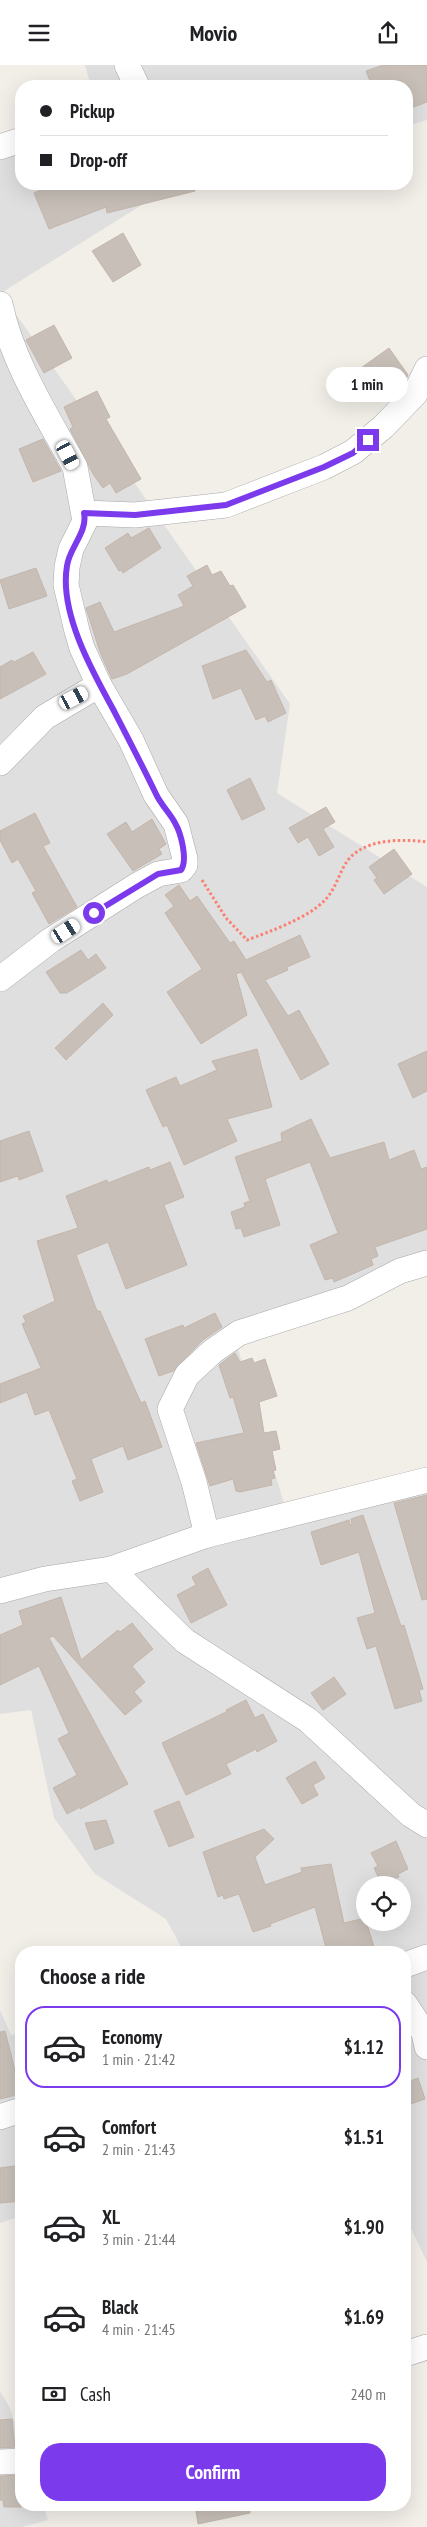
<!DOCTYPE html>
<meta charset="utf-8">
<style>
body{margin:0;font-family:"PT Sans Narrow",sans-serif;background:#f2f2f2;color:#202124;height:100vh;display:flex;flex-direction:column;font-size:19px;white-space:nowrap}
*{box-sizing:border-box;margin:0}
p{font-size:16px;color:#757577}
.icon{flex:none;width:28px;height:28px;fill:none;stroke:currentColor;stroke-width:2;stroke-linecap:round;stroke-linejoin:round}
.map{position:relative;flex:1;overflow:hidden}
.side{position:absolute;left:15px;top:1881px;width:396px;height:565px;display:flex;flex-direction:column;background:#fff;border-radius:20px;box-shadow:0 5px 20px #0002}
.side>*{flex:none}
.top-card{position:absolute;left:15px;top:15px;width:398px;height:110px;border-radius:20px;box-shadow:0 5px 20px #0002;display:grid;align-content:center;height:110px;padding:0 25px;background:#fff}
.buttons{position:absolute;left:356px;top:1811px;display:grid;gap:10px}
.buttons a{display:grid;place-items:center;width:55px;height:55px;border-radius:50%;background:#fff;box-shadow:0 5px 20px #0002;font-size:25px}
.end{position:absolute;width:22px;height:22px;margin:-11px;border:6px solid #7c3aed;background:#fff;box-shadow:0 0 0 2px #fff}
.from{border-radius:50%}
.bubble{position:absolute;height:35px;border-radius:18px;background:#fff;box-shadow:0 5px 20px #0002;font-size:16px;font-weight:800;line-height:35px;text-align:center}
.car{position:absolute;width:15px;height:30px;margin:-15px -8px;border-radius:6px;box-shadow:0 0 4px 1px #0007;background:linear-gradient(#fff 24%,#345 0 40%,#fff 0 76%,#345 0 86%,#fff 0)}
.top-card b{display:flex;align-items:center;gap:18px;height:48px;font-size:19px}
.top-card b+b{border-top:1px solid #e0e0e0}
.top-card i{width:12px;height:12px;background:#202124}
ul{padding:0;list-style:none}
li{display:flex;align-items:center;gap:15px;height:82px;margin:0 10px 8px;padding:0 15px;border:2px solid transparent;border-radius:20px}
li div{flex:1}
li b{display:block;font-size:19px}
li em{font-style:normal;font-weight:800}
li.current{border-color:#7c3aed}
li>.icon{width:45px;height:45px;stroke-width:1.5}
h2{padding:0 25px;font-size:22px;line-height:60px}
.pay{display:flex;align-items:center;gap:12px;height:55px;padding:0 25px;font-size:19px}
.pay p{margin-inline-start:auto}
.primary-button{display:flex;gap:10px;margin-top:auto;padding:10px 25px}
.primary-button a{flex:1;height:58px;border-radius:20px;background:#7c3aed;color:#fff;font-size:20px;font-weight:800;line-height:58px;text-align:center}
header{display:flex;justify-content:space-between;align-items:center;height:65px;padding:0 25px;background:#fff;font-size:22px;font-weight:800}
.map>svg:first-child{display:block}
.residential{fill:#e0dfdf;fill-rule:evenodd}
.building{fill:#c7bfb8;stroke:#c4b6ab}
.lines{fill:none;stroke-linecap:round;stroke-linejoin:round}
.street-casing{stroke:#a9a9a9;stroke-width:26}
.path{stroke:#fa8072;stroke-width:3;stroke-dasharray:2.5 2.5;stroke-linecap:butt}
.street{stroke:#fff;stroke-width:25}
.route{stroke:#7c3aed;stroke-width:6}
</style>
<header><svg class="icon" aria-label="menu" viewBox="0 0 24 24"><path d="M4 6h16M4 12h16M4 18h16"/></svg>Movio<svg class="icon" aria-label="share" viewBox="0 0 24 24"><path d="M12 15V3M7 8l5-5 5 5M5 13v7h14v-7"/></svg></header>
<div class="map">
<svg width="427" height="2462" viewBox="0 0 427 2462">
<rect width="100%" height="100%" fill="#f2efe9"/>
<g class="residential">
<path d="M85 0H427V55L406 61V21H91Z"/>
<path d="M21 76V119H202L153 133 1 228 290 639 277 728 427 822V1204L233 1267 288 1452 427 1423V2197L405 2151V1888L184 1887 166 1854 95 1809 54 1753 31 1645 0 1649V81ZM365 1820H402V1858H365Z"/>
<path d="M0 1945 11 1970 21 1968V2151L0 2158Z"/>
<path d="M0 2326 10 2343 21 2377V2440H43L48 2455 22 2462H0Z"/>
</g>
<g class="building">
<path d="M383 0H427V37L406 45V21H372L366 6Z"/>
<path d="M43 119H194L195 126 107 148 106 142 49 164 34 128 45 123Z"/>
<path d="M123 168 141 200 113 217 92 186Z"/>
<path d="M54 260 72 293 44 308 26 275Z"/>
<path d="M389 283 408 310 403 320 383 334 361 303Z"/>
<path d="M97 326 110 352 106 354 141 414 116 428 110 418 103 423 93 409 70 364 73 362 64 342Z"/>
<path d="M43 374 61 406 33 417 19 384Z"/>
<path d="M149 463 161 483 123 508 121 505 119 506 105 483 128 468 131 473Z"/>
<path d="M207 500 212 510 221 506 230 521 233 520 246 542 127 609 112 614 100 587 86 543 100 537 114 567 184 541 178 530 193 521 187 511Z"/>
<path d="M36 503 47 531 9 544 0 515Z"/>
<path d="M246 585 267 617 271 615 286 648 268 657 265 651 256 655 241 623 213 634 202 601Z"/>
<path d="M33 587 46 609 0 634V602L12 595 14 597Z"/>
<path d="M250 713 265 744 242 755 227 725Z"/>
<path d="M326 742 335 757 323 764 334 782 319 791 308 772 298 778 289 763Z"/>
<path d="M35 748 50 778 43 781 77 842 49 859 32 828 36 826 18 794 12 798 0 775V766Z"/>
<path d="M152 754 166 779 159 784 162 789 133 806 107 769 126 757 132 767Z"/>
<path d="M394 784 412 809 384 829 374 815 377 813 369 802Z"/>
<path d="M179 820 190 836 197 831 230 878 234 876 246 895 300 870 310 892 287 902 288 905 265 915 288 951 299 945 329 999 301 1015 241 907 236 909 247 950 201 979 167 927 202 904 165 848 174 841 165 830Z"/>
<path d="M81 885 88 895 96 889 106 903 67 928H60L46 907Z"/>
<path d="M103 938 113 950 66 995 55 983Z"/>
<path d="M257 984 272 1042 227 1054 237 1076 184 1100 167 1060 163 1062 146 1025 176 1012 180 1021 217 1005 212 996Z"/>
<path d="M427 986V1026L413 1033 398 999Z"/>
<path d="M311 1054 330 1093 384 1077 389 1095 414 1085 421 1104 427 1102V1164L375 1182 378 1191 371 1194 373 1200 334 1217 333 1213 325 1215 310 1180 338 1168 310 1097 265 1114 280 1160 244 1172 241 1163 236 1164 231 1147 245 1142 244 1138 250 1136 235 1092 282 1076 281 1068Z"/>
<path d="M29 1066 43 1106 19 1115 18 1111 0 1117V1076Z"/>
<path d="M170 1097 184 1132 164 1140 187 1200 126 1224 108 1177 76 1190 97 1246H100L141 1338 145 1336 162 1382 128 1395 123 1381 91 1394 103 1427 80 1436 72 1416 77 1414 49 1345 35 1350 27 1327 0 1338V1319L41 1303 22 1259 26 1257 23 1251 55 1236 37 1176 78 1163 66 1131 107 1115 108 1118 149 1102 150 1105Z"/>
<path d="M215 1248 222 1262 203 1275 173 1306 159 1311 145 1274 183 1260 184 1263Z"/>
<path d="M235 1288 240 1297 252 1293 254 1298 265 1294 277 1331 259 1337 264 1368 276 1366 280 1384 272 1386 276 1405 273 1406 275 1413 271 1414 272 1420 240 1427 236 1426 233 1414 210 1421 196 1378 244 1368 233 1332 230 1333 219 1300Z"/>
<path d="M427 1430V1534L422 1535 394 1438Z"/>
<path d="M363 1450 401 1561 404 1560 423 1624 419 1625 422 1636 395 1644 376 1581 367 1584 357 1553 375 1548 359 1487 321 1500 311 1467 349 1455 350 1460H352L351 1454Z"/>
<path d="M208 1503 227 1540 191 1558 177 1530 196 1520 192 1512Z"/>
<path d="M61 1532 81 1595 118 1565 120 1567 132 1558 153 1584 132 1601 145 1617 134 1627 142 1636 125 1650 53 1571 49 1573 128 1719 80 1744V1742L67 1749 53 1723 77 1710 58 1674 69 1668 39 1601 0 1620V1570L23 1560 19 1546Z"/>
<path d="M334 1612 346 1629 323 1645 311 1628Z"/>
<path d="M246 1635 255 1653 263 1649 277 1676 257 1687 256 1684 226 1699 231 1709 186 1730 162 1678 228 1646 226 1645Z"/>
<path d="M315 1696 325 1713 313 1720 318 1730 302 1739 286 1713Z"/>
<path d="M179 1736 194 1772 169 1782 154 1746Z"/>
<path d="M106 1755 114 1778 95 1785 85 1758Z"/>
<path d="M264 1764 274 1774 255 1792 265 1820 302 1807 301 1803 331 1799 344 1858 365 1853 376 1888H330L329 1882 326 1883 315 1842 270 1859 271 1861 253 1867 239 1829 224 1834 223 1830 218 1832 203 1787Z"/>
<path d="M396 1776 408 1804 398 1809 399 1812 382 1820 374 1803 378 1801 371 1788Z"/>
<path d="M5 1966 21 2029 0 2034V1967Z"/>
<path d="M418 2013 425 2034 405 2041V2018Z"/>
<path d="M21 2100V2136L0 2138V2103Z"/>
<path d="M12 2354 15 2382 0 2383V2355Z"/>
<path d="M21 2410V2442H4L3 2435H0V2411Z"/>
<path d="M195 2440H250V2448L198 2459Z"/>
</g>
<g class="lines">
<g class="street-casing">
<g id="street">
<path d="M127 0 137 21"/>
<path d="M0 82 21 75"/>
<path d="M0 239C12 297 47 351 75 402L85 456 71 484 67 502 66 520 77 566 82 583 99 620 131 675 156 730 176 759 185 794V800L181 805 158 809 136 821 51 875 0 914"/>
<path d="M84 448 135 450 226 440 324 402 353 387 383 362 415 329 427 304"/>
<path d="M0 698 45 652 99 620"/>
<path d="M207 1470 194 1417 170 1344 187 1310 213 1286 239 1268 348 1233 400 1206 427 1198"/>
<path d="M111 1504 185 1576 308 1655 411 1750 427 1760"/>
<path d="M0 1526 45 1514 111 1504 207 1470 427 1415"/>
<path d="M405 1900 427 1892"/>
<path d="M405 1939 424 1968 427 1982"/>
<path d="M0 2052 21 2045"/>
<path d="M405 2289 427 2282"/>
<path d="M0 2397 21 2396"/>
</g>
</g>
<path class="path" d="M202 815 226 853 247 875C269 867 310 852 325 835 336 824 339 807 348 795 366 773 402 774 427 777"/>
<use href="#street" class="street"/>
</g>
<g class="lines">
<path class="route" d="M94 848 158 809 181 805C188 795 181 768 175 758 170 748 161 740 156 729 142 700 128 673 113 644 92 606 59 547 67 501 69 483 88 467 84 448L135 450 226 440 324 402 353 388 368 375"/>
</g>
</svg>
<div class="buttons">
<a><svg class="icon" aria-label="locate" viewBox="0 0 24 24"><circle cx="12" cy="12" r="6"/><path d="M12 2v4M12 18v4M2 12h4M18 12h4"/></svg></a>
</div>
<i class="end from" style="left:94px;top:848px"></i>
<i class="end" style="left:368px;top:375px"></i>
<div class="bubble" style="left:326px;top:302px;width:82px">1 min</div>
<i class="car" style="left:68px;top:390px;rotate:152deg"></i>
<i class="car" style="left:74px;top:633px;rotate:62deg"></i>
<i class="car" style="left:66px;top:866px;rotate:57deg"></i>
<div class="top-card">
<b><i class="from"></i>Pickup</b>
<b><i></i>Drop-off</b>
</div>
<section class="side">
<h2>Choose a ride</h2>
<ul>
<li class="current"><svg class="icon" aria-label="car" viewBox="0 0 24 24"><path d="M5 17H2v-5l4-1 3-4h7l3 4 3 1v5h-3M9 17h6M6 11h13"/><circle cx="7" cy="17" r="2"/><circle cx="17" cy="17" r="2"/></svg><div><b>Economy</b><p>1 min · 21:42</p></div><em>$1.12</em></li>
<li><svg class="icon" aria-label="car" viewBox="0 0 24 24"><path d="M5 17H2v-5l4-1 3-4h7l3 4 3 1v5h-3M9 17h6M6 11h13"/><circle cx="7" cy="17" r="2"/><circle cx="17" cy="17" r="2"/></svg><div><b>Comfort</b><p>2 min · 21:43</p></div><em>$1.51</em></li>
<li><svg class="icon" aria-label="car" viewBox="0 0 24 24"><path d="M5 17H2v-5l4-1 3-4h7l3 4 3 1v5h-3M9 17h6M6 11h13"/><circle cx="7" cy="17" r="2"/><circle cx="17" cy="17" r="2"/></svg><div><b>XL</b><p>3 min · 21:44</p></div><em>$1.90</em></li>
<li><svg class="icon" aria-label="car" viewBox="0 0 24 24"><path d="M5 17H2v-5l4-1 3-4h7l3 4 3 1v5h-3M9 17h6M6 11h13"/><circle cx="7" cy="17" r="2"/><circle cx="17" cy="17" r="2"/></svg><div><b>Black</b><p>4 min · 21:45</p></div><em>$1.69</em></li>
</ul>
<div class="pay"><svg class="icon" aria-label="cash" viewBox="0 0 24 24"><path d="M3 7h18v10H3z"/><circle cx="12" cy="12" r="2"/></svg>Cash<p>240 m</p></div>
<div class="primary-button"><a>Confirm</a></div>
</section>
</div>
